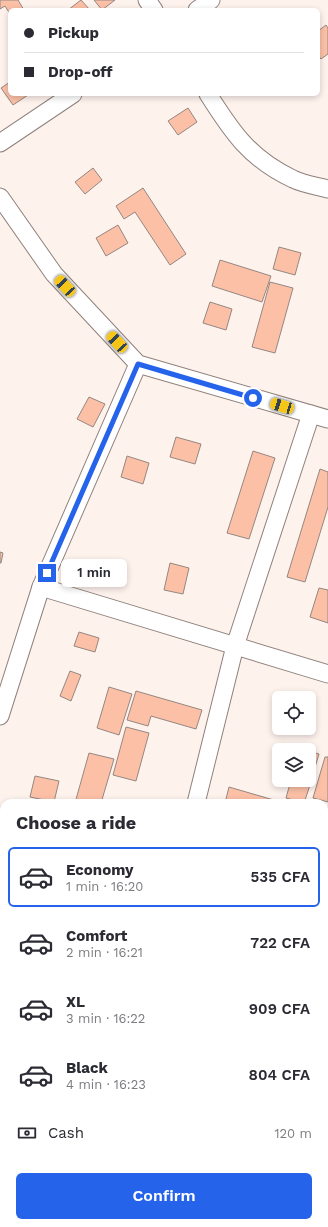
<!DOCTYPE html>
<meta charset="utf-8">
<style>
body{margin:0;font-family:"Work Sans",sans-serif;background:#f7f7f7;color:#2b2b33;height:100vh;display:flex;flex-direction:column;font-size:15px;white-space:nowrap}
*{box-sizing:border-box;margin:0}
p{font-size:13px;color:#7c7c81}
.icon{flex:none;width:22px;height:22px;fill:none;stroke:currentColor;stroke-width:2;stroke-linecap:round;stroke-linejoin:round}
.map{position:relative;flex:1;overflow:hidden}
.panel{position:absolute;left:0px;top:799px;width:328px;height:428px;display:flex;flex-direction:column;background:#fff;border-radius:12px 12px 0 0;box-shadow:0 2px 6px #0003}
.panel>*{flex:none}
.top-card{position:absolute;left:8px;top:8px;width:312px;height:88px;border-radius:6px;box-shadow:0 2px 6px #0003;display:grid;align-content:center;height:88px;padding:0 16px;background:#fff}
.fabs{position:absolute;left:272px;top:691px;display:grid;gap:8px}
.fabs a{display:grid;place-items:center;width:44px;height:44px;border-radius:6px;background:#fff;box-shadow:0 2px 6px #0003;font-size:20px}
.end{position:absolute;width:18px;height:18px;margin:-9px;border:5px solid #2563eb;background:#fff;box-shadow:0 0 0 2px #fff}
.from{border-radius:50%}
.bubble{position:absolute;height:28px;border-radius:6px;background:#fff;box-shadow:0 2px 6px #0003;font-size:13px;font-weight:600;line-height:28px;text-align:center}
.car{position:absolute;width:12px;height:24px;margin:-12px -6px;border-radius:5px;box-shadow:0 0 3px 1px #0007;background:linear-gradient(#f5c518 24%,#345 0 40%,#f5c518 0 76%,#345 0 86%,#f5c518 0)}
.top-card b{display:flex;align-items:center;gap:14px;height:38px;font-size:15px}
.top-card b+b{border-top:1px solid #e1e1e2}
.top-card i{width:10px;height:10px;background:#2b2b33}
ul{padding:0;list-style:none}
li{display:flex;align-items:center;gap:12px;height:60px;margin:0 8px 6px;padding:0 8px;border:2px solid transparent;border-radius:6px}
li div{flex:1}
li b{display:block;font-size:15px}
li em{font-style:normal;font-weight:600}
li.on{border-color:#2563eb}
li>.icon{width:36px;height:36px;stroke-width:1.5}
h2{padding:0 16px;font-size:18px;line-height:48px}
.pay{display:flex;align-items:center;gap:10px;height:44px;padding:0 16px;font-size:15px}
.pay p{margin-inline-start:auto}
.primary-button{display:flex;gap:8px;margin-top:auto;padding:8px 16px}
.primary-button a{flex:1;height:46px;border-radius:6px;background:#2563eb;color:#fff;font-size:16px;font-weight:600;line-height:46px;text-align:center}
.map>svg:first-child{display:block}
.building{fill:#fcc0a7;stroke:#948781}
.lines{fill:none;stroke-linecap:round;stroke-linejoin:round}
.minor-casing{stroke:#8f817c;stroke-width:19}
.minor{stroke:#fff;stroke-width:17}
.route{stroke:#2563eb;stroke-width:5}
</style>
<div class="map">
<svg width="328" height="1227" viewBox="0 0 328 1227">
<rect width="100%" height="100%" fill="#fef2ed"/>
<g class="building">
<path d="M0 0H18L24 10H10V14L5 6 0 9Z"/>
<path d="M81 0 90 10H68Z"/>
<path d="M94 0H115L102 10Z"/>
<path d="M326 25 328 28V54L321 59 318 55V31Z"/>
<path d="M10 82V94L28 95 13 105 1 88Z"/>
<path d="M188 108 197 122 178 135 168 121Z"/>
<path d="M93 168 102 180 85 194 75 182Z"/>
<path d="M143 188 186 254 170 265 135 212 124 219 116 206Z"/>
<path d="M118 225 128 243 106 256 96 238Z"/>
<path d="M279 247 301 253 295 275 273 269Z"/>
<path d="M220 260 271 276 262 302 212 286Z"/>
<path d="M270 282 293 288 275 353 252 347Z"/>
<path d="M210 302 232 309 226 330 203 323Z"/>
<path d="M89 397 105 404 93 427 77 419Z"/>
<path d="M176 437 201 444 195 464 170 457Z"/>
<path d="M253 451 275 458 249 539 227 533Z"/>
<path d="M127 456 149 463 143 484 121 477Z"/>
<path d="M320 469 328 472V507L305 582 287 577Z"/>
<path d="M0 552 3 553 1 563H0Z"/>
<path d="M170 563 189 568 183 594 164 590Z"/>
<path d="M319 588 328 590V623L310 617Z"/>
<path d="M79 632 99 638 95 652 74 646Z"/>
<path d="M70 671 81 675 71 701 60 696Z"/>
<path d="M109 687 132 694 119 735 97 728Z"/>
<path d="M136 691 202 710 196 729 151 716 148 726 127 720Z"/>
<path d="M126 727 149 733 136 781 113 775Z"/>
<path d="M309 751 319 754 313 774 309 772Z"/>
<path d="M89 753 114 759 101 803H75Z"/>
<path d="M325 757H328V802L313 798Z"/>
<path d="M35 776 59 781 54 802 30 797Z"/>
<path d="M291 780 310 785 304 803 286 798Z"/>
<path d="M229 787 284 803H225Z"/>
<path d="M0 1210 4 1211V1223H11L10 1227H0Z"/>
</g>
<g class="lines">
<g class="minor-casing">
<g id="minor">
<path d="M147 0 154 10"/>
<path d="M197 10 211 0"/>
<path d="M208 94C232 132 250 159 293 179 303 184 317 186 328 189"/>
<path d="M0 143 73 94"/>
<path d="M0 197 54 274 138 364 328 419"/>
<path d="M41 587 328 674"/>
<path d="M0 716 41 587 138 364"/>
<path d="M196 803 235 646 311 414"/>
<path d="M0 851 4 852"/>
<path d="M324 941 328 943"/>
<path d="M0 1116 4 1117"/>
<path d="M324 1208 328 1210"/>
<path d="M99 1227 100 1223"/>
</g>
</g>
<use href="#minor" class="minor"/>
</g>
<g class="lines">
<path class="route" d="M47 573 138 364 253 398"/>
</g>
</svg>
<div class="fabs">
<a><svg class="icon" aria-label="locate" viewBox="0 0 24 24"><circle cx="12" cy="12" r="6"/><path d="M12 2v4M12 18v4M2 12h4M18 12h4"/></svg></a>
<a><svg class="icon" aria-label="layers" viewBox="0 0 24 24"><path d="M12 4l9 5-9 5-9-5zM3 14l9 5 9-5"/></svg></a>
</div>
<i class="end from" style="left:253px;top:398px"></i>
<i class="end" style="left:47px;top:573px"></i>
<div class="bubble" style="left:61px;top:559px;width:66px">1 min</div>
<i class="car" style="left:65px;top:286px;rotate:317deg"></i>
<i class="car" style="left:117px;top:342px;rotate:317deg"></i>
<i class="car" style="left:282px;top:406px;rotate:287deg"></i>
<div class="top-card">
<b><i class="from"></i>Pickup</b>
<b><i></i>Drop-off</b>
</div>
<section class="panel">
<h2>Choose a ride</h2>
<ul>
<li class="on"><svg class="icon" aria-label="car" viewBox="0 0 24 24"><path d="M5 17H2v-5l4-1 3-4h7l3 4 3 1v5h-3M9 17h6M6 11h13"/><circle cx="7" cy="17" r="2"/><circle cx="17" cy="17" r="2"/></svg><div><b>Economy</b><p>1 min · 16:20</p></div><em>535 CFA</em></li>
<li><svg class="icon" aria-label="car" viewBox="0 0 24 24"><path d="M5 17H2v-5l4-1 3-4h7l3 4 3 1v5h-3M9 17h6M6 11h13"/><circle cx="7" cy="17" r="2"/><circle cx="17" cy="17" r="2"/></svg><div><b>Comfort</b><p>2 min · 16:21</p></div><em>722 CFA</em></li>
<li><svg class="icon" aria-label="car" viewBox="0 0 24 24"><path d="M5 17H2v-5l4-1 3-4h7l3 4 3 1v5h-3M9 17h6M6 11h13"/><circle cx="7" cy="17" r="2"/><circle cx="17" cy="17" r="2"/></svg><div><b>XL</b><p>3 min · 16:22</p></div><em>909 CFA</em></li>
<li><svg class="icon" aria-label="car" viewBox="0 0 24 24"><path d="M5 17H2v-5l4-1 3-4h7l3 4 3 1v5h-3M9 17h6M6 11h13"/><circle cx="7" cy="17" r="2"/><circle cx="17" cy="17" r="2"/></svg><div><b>Black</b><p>4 min · 16:23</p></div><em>804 CFA</em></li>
</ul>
<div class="pay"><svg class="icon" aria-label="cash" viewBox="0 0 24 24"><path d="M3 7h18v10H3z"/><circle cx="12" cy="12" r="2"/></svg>Cash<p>120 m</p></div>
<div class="primary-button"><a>Confirm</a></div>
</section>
</div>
